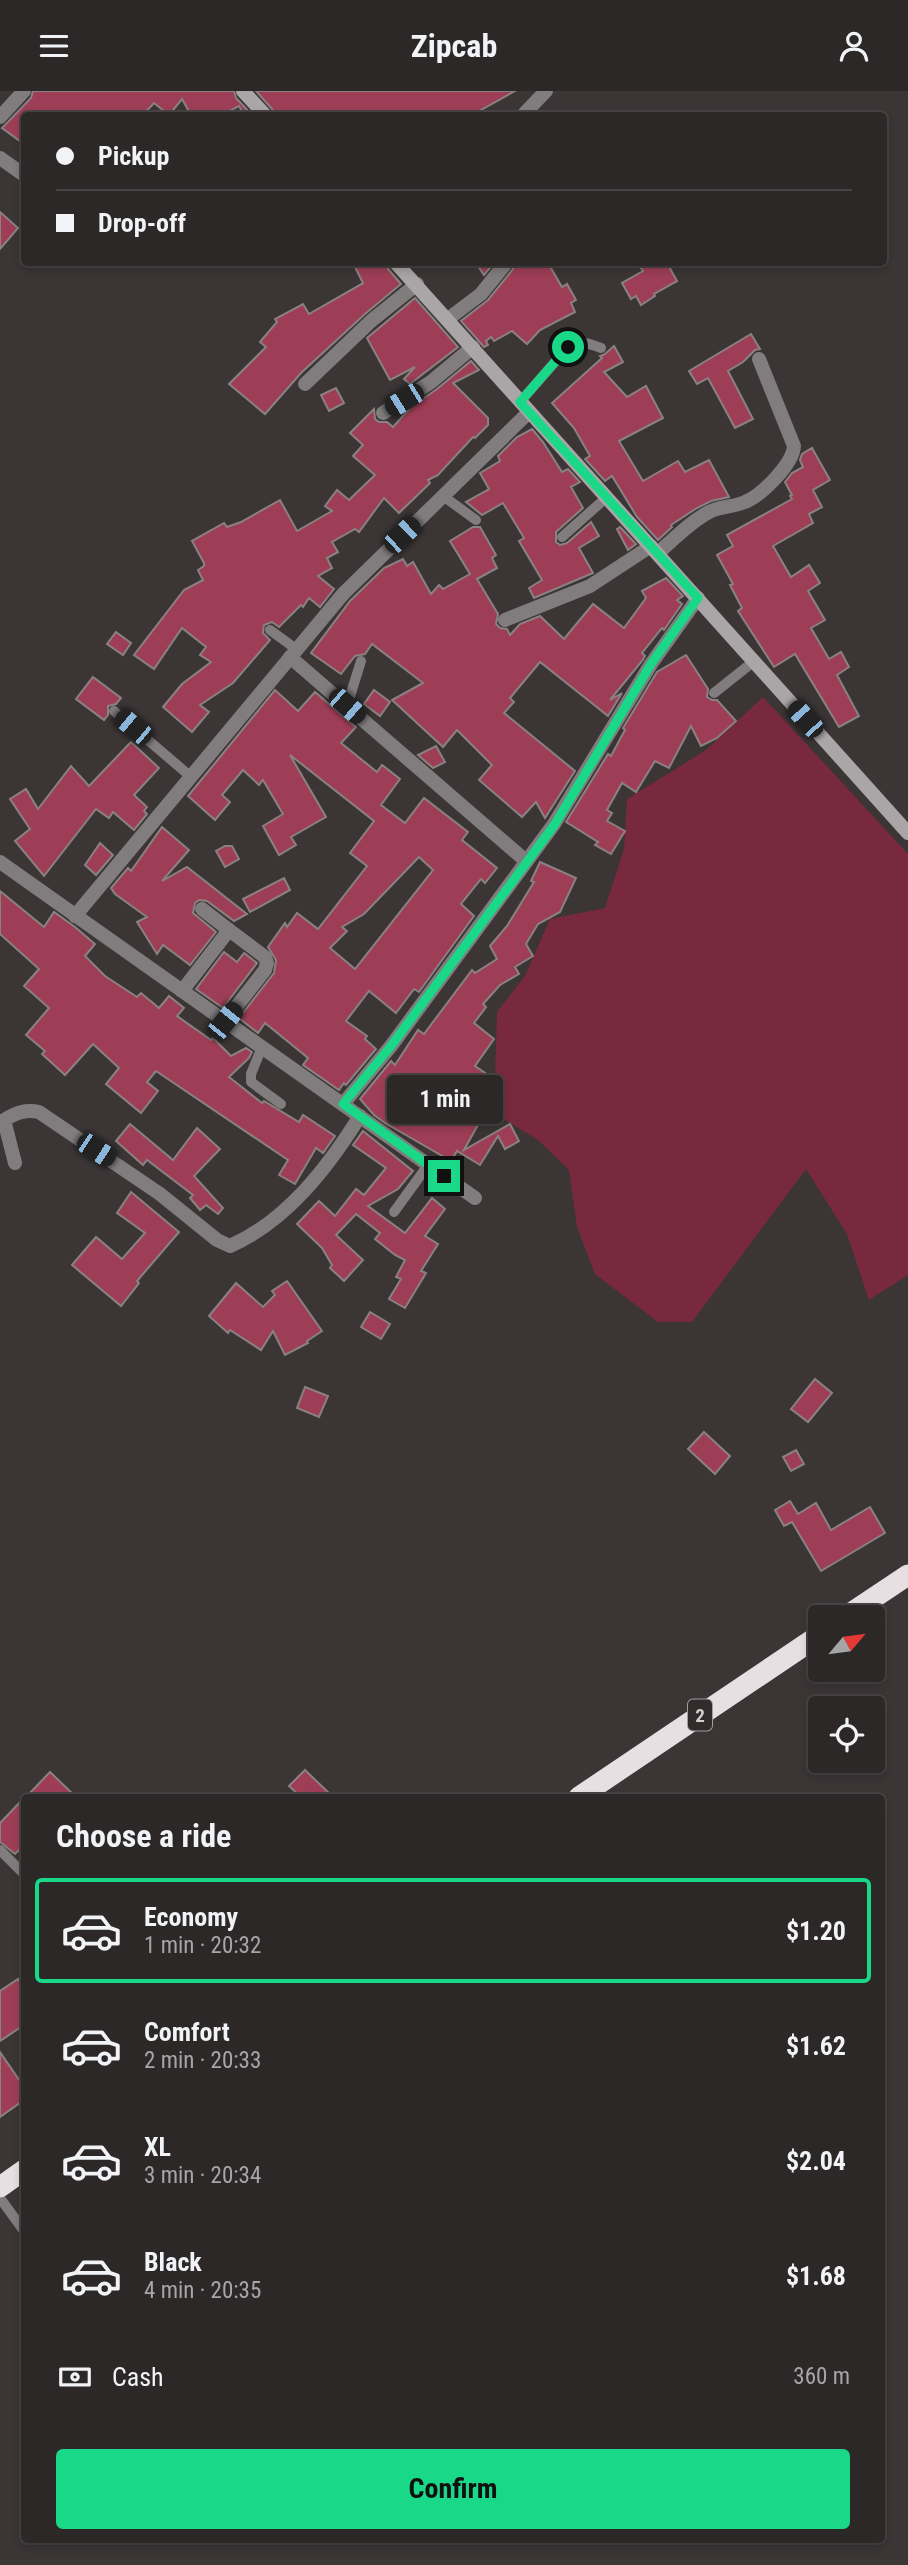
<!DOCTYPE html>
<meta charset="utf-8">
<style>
body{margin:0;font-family:"Roboto Condensed",sans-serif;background:#383434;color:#f1f3f6;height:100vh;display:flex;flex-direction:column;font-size:26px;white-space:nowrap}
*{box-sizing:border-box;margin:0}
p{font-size:23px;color:#a6a6a8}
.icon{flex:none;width:38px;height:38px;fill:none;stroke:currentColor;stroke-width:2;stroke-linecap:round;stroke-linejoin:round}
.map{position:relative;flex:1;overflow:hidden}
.details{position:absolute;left:21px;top:1703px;width:864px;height:749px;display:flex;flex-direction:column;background:#2c2828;border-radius:7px;box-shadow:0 4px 10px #0003,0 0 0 2px #484445}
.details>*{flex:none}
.top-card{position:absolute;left:21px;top:21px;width:866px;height:154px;border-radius:7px;box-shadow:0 4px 10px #0003,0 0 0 2px #484445;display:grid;align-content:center;height:154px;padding:0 35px;background:#2c2828}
.needle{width:46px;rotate:61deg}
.buttons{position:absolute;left:808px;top:1514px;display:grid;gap:14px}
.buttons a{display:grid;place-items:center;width:77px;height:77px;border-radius:7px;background:#2c2828;box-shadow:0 4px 10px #0003,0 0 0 2px #484445;font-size:35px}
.end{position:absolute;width:32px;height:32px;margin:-16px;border:9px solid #19d989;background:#111;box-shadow:0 0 0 4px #111}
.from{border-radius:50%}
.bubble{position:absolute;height:49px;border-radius:7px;background:#2c2828;box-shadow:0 4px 10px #0003,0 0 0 2px #484445;font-size:23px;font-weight:700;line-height:49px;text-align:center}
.car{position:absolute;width:21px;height:42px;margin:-21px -10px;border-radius:9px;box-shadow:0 0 5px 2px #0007;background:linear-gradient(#222 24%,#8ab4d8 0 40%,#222 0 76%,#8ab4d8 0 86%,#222 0)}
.top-card b{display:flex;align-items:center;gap:24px;height:66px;font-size:26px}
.top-card b+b{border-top:2px solid #484445}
.top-card i{width:18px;height:18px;background:#f1f3f6}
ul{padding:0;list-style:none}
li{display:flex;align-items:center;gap:21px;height:105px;margin:0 14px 10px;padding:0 21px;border:4px solid transparent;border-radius:7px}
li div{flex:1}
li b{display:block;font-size:26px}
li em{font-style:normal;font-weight:700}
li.current{border-color:#19d989}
li>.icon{width:63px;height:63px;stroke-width:1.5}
h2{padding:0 35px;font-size:32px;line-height:84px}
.pay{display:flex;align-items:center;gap:18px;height:77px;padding:0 35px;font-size:26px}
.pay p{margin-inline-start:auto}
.button{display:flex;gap:14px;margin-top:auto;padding:14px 35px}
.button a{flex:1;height:80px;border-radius:7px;background:#19d989;color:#111;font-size:28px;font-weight:700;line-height:80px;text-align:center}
header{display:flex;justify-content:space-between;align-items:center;height:91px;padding:0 35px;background:#2c2828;font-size:32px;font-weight:700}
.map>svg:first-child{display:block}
.green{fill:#79293e}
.building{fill:#9e3e56;stroke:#898182;stroke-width:2;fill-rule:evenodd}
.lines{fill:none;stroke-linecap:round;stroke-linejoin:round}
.lane{stroke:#817d7e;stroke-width:10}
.street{stroke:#817d7e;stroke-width:14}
.secondary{stroke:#aaa5a6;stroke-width:14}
.highway{stroke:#e7dfe1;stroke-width:21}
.route{stroke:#19d989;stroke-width:9}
.labels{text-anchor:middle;stroke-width:5;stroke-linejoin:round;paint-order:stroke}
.shield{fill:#312b2c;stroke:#a39ea0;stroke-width:2}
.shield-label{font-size:19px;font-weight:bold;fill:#d4d0d1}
</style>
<header><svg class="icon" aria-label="menu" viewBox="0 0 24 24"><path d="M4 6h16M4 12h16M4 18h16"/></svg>Zipcab<svg class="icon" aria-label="person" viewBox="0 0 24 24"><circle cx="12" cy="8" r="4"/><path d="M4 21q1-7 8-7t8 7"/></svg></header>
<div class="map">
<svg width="908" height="2474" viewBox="0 0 908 2474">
<rect width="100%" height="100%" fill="#3b3536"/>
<path class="green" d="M763 606 908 763V1184L869 1209 847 1143 806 1078 692 1231H658L595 1183 577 1136 569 1079 538 1049 494 1022 497 921 525 885 550 828 605 817 624 758 627 708 706 659Z"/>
<g class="building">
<path d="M33 0H234L236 7 252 24H244L239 15 222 24H191L182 8 169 24 154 12 143 24H24V53L2 37 31 7Z"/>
<path d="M256 0H515L472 24H274L272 18Z"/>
<path d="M0 121 18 137 0 158Z"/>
<path d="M353 172H387L388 178 401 193 365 223 301 282 265 323 229 293 266 256 260 251 277 231 275 228 303 213 309 223 363 192Z"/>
<path d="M476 172H494L484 184Z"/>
<path d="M515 172H548L562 196 567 193 576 209 571 212 575 221 540 239 527 253 512 240 494 250 491 246 486 250 488 254 484 256 461 230 488 209 513 178Z"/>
<path d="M649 172H667L677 190 654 203 655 205 641 214 636 205 631 208 622 192 643 180 640 176Z"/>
<path d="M415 207 458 256 410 293 404 288 415 276 390 289 367 247Z"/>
<path d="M751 243 760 258 755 259 743 271 728 280 753 328 735 337 708 287 697 293 689 280Z"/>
<path d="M614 255 623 271 604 281 627 306 646 295 663 327 619 350 643 390 678 370 685 381 709 369 729 406 711 410 697 417 671 434 672 436 658 449 637 426 612 385 605 390 585 368 590 365 574 337 552 312 602 267 600 265 605 263Z"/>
<path d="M471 270 479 279 453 292 488 327V334L475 347 473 346 438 384 428 389 430 392 399 422 384 407 359 441 355 438 332 451 338 461 327 467 332 477 318 485 334 498 320 516 309 507 303 516 301 514 279 536 272 531 264 534 263 542 270 549 233 592 200 614 209 621 192 641 163 616 182 593 211 571 200 564 206 556 182 537 154 578 134 564 184 499 203 489 198 479 204 475V472L192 450 224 432 227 436 241 431 280 409 297 440 332 420 325 415 337 399 349 409 375 384 353 365 363 354 350 342 374 318 375 328 379 331H387L393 336 411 316 437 298Z"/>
<path d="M336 297 344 312 329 320 321 304Z"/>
<path d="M532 338 543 351 562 381 568 378 580 391 571 396 583 417 556 441V451L560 454 567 452 591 431 599 445 579 457 593 482 534 507 529 497 542 489 519 450 524 447 503 412 482 424 466 411 489 398 480 382 500 370 498 365 517 346Z"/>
<path d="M812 357 830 389 813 399 822 416 809 423 813 432 773 455 791 486 809 474 820 492 808 500 825 529 811 537 829 568 841 561 849 576 837 584 859 625 839 636 795 563 774 576 738 520 742 517 730 494 733 493 717 464 733 455 727 444 792 408 790 405 792 404 785 391 792 382 803 376 800 369 802 363Z"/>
<path d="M473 436H480L496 464 492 467 497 477 477 488 498 523 496 533 500 537 507 538 510 544 520 533 540 525 564 548 593 513 624 537 646 507 642 500 666 487 683 505 677 509 682 513 664 539 662 537 642 562 645 565 642 570 610 609 622 602 608 625 540 571 510 607 514 611 504 622 575 680 545 727 536 711 522 726 479 689 492 674 457 639 443 656 392 609 423 592 372 553 365 563 355 565 341 583 311 562 350 510 384 477 403 468 407 475 413 471 431 503 439 494 443 498 470 483 450 450Z"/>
<path d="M620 436 636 453 628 459 617 438Z"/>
<path d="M116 541 131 552 123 564 107 553Z"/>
<path d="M686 564 708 598 707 606 712 609H717L736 630 717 647 701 655 691 635 669 677 655 670 636 701 622 692 607 719 612 722 607 730 625 740 611 763 595 754 598 751 566 731 608 663 611 665 625 639 623 637 657 581Z"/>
<path d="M93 586 121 607 116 613 108 615V624L104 629 76 608Z"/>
<path d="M275 599 298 620 315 601 356 636 341 652 377 681 382 674 400 688 381 714 405 732 424 707 468 741 462 749 497 777 485 792 481 788 461 813 474 825 419 901 414 898 396 922 369 900 346 930 367 945 365 948 376 958 346 994 344 992 339 999 303 974 308 967 265 932 258 942 239 927 274 882 276 869 268 856 285 832 287 836 297 822 318 838 367 775 350 762 374 730 290 664 326 726 291 746 296 754 279 764 263 735 283 723 263 689 259 694 243 679 222 704 230 711 215 729 188 705ZM419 766 433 779 355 878 330 857 347 840 342 836 364 823Z"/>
<path d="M374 599 390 611 380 625 364 613Z"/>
<path d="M131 651 159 677 134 704 147 716 144 720 147 723 134 739 113 721 109 727 96 718 44 785 15 750 30 738 10 708 26 698 38 718 71 675 89 695Z"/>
<path d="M436 655 445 671 433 677 418 664Z"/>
<path d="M162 736 189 759 162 790 187 776 247 823 234 830 207 810 199 809 195 812 193 822 216 841 190 874 163 854 157 863 137 831 147 826 115 803 111 797 128 777 131 780Z"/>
<path d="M100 752 113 764 96 784 85 774Z"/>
<path d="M225 755H232L239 768 225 776 216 760Z"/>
<path d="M540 771 576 787 560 821 538 833 526 853 533 865 515 876 519 883 500 894 483 913 486 916 474 932 494 948 475 975 497 990 477 1020 484 1023 464 1059 510 1033 519 1050 505 1058 498 1045 480 1074 457 1060 451 1070 385 1032 374 1024 360 1008 391 970 395 974 418 939 424 943 472 879 475 882 497 868 490 855 507 835 534 791 531 790Z"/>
<path d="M284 787 290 799 250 821 243 808Z"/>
<path d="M0 800 44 836 54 821 75 836 95 853 85 865 105 885 137 906 141 902 159 917 169 905 184 917 177 925 211 949 213 947 231 965 246 957 252 961 249 967 229 986 262 1012 264 1010 299 1031 303 1024 335 1045 323 1062 316 1057 295 1093 279 1084 288 1069 156 980 147 991 158 1000 141 1022 106 993 119 977 93 953 65 984 42 963 45 960 26 944 49 917 24 895 39 878 0 843Z"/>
<path d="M224 861 237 871 244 862 257 872 223 917 196 898Z"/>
<path d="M130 1033 173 1069 197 1037 220 1058 194 1085 223 1117 218 1123 206 1114 200 1119 190 1107 193 1104 147 1069 143 1074 116 1050Z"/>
<path d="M363 1040 413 1080 398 1098 368 1115 405 1142 432 1107 445 1118 425 1145 438 1153 421 1180 426 1182 405 1217 389 1208 401 1188 396 1186 405 1169 395 1164 375 1148 380 1142 356 1123 336 1144 363 1169 344 1190 330 1177 332 1174 322 1157 297 1133 319 1110 335 1125 356 1098 364 1104 386 1077 353 1054Z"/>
<path d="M131 1101 179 1141 137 1190 139 1192 121 1215 72 1174 96 1146 122 1168 145 1142 117 1122Z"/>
<path d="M287 1190 322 1240 307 1250 308 1252 285 1264 273 1240 261 1259 230 1239 228 1242 209 1225 236 1192 263 1216 275 1204 272 1200Z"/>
<path d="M370 1221 390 1233 381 1248 361 1236Z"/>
<path d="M815 1288 832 1302 808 1331 791 1318Z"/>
<path d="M305 1296 328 1305 319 1326 297 1317Z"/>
<path d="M704 1341 730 1365 715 1383 688 1358Z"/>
<path d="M796 1359 804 1373 791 1380 783 1366Z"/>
<path d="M790 1410 798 1423 816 1412 831 1439 870 1416 885 1442 821 1480 792 1431 784 1435 775 1419Z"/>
<path d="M305 1679 333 1706H301L289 1695Z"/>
<path d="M50 1681 76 1706H26Z"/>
<path d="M24 1707V1754L15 1763 0 1751V1732Z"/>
<path d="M18 1888 24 1897V1934L0 1950V1900Z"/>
<path d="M0 1961 24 1996V2009L0 2026Z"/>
</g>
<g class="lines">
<g class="lane">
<path d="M520 311 568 256C580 249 588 252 601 257"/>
<path d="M443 405 476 429"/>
<path d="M562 446 607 406"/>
<path d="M270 539 296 558"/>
<path d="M714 602 753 571"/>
<path d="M347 615 361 570"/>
<path d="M114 620 190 685"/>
<path d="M262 956 251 983V991L281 1013"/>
<path d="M394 1121 428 1074"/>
<path d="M0 1759 24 1783"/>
<path d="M0 2107 24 2140"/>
</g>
<g class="street">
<path d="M523 24 546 0"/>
<path d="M0 26 24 0"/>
<path d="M0 67 24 84"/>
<path d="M448 228 481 203 506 172"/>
<path d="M305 293 371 230 417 193"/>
<path d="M383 322 431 291 473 256"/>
<path d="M658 462C674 448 690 431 709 421 721 415 734 416 745 411 762 404 793 373 794 355L759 268"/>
<path d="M505 529 590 495 651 455"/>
<path d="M290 566 526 770"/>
<path d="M0 771 475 1107"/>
<path d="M75 825 343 503 529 321"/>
<path d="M182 900 229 839 202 818"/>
<path d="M225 930 265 879 267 872 265 866 229 839"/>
<path d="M343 1013 391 955 554 733 651 573 698 507"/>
<path d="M15 1072 4 1029C16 1022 25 1018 39 1021L160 1103 217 1149 230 1155C287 1130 328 1076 360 1025"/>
</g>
<g class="secondary">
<path d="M243 0 265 24"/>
<path d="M396 172 908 742"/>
</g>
<g class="highway">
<path d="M845 1526 908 1484"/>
<path d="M579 1706 821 1543"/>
<path d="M0 2096 24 2079"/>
</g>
</g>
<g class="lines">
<path class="route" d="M444 1085 343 1013 391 955 555 733 651 573 698 507 520 311 568 256"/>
</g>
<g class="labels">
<rect class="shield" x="688" y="1608.5" width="24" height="31" rx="5"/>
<g class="shield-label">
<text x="700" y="1631">2</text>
</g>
</g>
</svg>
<div class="buttons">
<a><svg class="needle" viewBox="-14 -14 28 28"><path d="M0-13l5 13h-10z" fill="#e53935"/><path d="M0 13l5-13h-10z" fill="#a6a6a8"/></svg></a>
<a><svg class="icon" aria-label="locate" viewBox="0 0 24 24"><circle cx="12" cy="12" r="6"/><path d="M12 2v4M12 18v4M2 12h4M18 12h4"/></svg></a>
</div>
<i class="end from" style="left:568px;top:256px"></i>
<i class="end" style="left:444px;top:1085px"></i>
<div class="bubble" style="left:387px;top:984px;width:116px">1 min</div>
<i class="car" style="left:404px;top:309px;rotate:238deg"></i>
<i class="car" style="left:402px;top:444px;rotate:46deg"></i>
<i class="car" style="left:347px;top:615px;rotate:131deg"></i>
<i class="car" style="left:805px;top:628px;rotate:318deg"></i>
<i class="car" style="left:133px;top:636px;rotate:310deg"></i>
<i class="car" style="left:225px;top:930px;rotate:39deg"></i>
<i class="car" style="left:96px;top:1059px;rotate:123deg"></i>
<div class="top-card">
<b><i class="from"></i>Pickup</b>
<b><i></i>Drop-off</b>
</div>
<section class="details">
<h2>Choose a ride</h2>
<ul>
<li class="current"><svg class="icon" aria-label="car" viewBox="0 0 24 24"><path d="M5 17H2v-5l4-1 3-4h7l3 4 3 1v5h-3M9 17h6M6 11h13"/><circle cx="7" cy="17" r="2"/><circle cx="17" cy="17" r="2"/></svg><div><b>Economy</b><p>1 min · 20:32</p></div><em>$1.20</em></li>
<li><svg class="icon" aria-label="car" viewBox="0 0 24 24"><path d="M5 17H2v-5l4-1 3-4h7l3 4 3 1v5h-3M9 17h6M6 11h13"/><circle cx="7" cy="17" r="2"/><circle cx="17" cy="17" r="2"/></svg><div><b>Comfort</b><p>2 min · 20:33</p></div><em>$1.62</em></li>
<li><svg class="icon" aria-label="car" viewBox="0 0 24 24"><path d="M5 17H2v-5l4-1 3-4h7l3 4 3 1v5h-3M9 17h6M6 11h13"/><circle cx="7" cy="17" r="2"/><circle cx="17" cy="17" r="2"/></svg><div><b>XL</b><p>3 min · 20:34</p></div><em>$2.04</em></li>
<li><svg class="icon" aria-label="car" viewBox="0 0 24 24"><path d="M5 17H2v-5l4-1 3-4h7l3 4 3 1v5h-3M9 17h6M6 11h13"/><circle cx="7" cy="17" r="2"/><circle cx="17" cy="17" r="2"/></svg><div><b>Black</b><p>4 min · 20:35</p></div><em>$1.68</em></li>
</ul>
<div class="pay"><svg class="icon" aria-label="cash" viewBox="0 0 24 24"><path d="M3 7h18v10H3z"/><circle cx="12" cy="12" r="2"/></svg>Cash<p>360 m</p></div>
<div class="button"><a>Confirm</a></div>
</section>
</div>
